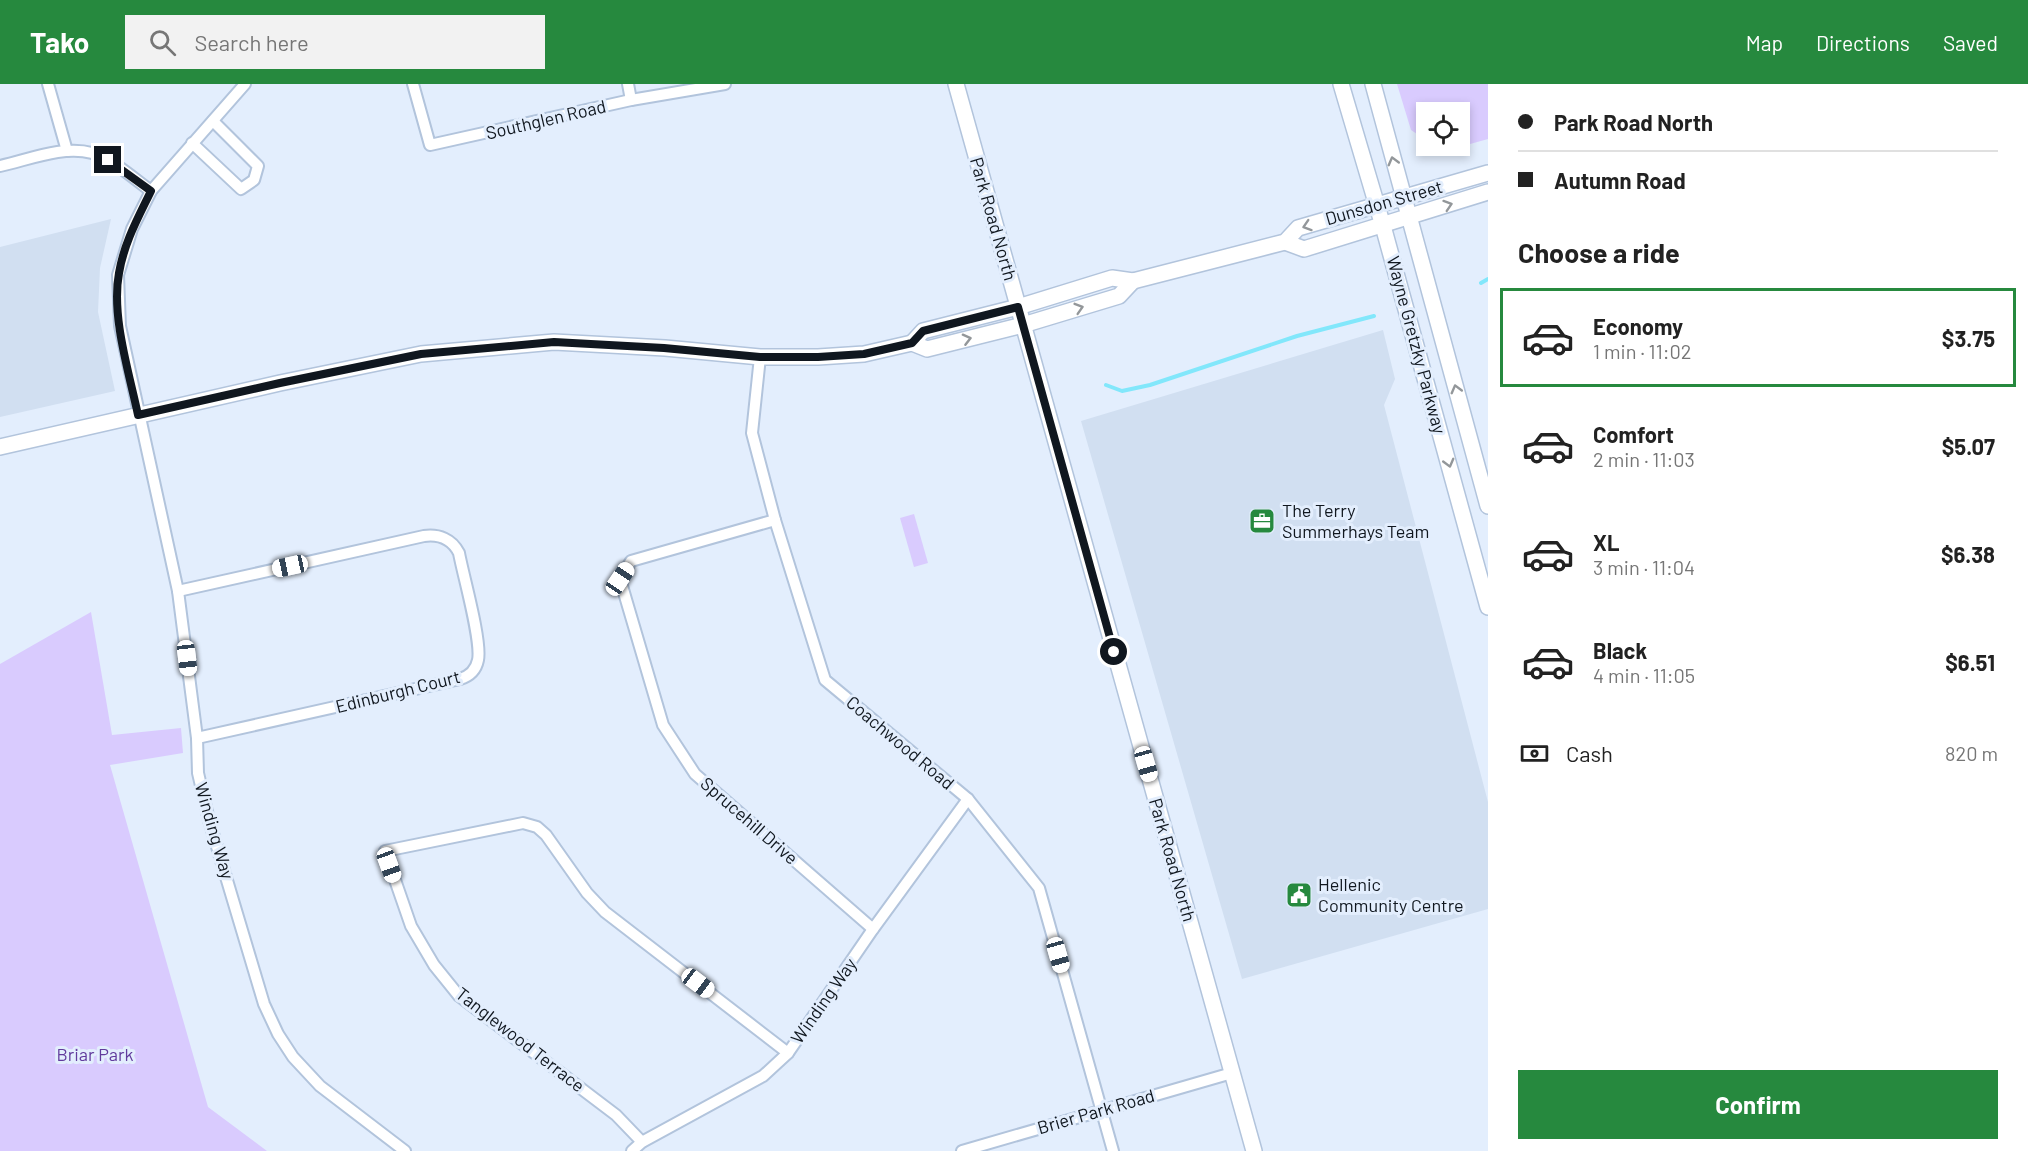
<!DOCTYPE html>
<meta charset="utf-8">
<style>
body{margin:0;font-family:Barlow,sans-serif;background:#f2f2f2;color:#222;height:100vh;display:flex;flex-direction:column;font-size:22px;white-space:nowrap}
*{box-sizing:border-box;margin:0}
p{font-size:20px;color:#767676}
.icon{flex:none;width:33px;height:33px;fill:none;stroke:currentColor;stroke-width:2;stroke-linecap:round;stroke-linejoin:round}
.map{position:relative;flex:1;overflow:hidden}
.panel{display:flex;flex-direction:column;background:#fff;width:540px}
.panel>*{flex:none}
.top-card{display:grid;align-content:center;height:132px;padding:0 30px;background:#fff}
.controls{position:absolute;left:1416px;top:18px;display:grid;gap:12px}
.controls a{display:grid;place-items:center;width:54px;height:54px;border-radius:0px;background:#fff;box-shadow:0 3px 9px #0003;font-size:30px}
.end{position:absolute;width:27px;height:27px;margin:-14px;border:8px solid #10171f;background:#fff;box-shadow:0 0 0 3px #fff}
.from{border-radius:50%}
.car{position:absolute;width:18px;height:36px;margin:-18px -9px;border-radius:8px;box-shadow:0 0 4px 2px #0007;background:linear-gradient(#fff 24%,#345 0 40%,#fff 0 76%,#345 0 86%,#fff 0)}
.top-card b{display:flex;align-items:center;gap:21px;height:57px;font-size:22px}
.top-card b+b{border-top:2px solid #e0e0e0}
.top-card i{width:15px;height:15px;background:#222}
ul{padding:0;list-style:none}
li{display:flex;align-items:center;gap:18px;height:99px;margin:0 12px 9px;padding:0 18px;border:3px solid transparent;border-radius:0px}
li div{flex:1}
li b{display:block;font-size:22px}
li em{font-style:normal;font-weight:700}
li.current{border-color:#26893e}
li>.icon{width:54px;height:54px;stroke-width:1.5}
h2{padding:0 30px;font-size:27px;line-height:72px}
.pay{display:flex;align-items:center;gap:15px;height:66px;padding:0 30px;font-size:22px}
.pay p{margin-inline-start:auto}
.action{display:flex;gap:12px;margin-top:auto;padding:12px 30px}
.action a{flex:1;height:69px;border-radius:0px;background:#26893e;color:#fff;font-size:24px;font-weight:700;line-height:69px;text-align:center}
header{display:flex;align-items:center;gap:36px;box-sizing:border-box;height:84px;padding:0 30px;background:#26893e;color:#fff}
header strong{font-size:28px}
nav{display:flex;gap:33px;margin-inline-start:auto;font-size:21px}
.search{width:420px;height:54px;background:#f2f2f2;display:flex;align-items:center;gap:15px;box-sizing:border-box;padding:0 21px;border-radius:0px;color:#767676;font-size:22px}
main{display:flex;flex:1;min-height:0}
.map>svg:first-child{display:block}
.built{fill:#d1dff1}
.green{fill:#d9cbfe}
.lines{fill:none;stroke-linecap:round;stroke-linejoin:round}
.stream{stroke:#82e7fb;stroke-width:4}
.minor-casing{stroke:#b2c4dc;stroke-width:14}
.secondary-casing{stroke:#b2c4dc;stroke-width:18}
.minor{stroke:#fff;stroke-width:10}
.secondary{stroke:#fff;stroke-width:15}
.oneway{stroke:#93979a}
.route{stroke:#10171f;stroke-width:8}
.labels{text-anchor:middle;stroke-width:6;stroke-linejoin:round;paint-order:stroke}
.street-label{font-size:18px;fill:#10171f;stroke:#e3eefd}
.poi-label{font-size:18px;fill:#10171f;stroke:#e3eefd;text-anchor:start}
.park-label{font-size:18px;fill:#613b9d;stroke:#e3eefd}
</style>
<header>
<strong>Tako</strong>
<div class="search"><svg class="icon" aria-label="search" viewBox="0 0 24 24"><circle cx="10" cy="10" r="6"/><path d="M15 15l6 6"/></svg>Search here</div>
<nav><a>Map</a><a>Directions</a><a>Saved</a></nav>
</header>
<main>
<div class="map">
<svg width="1488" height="1067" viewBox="0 0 1488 1067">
<rect width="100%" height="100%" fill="#e3eefd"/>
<g class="built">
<path d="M111 135 100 184 98 228 115 307 0 333V163Z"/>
<path d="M1383 246 1395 295 1384 321 1488 718V825L1242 895 1081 337Z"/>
</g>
<g class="green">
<path d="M1397 0H1488V55L1445 67 1436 62H1460V28H1426V56L1411 46Z"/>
<path d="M914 430 928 479 914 483 900 434Z"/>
<path d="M91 528 112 651 181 644 183 669 110 681 208 1023 267 1067H0V580Z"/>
</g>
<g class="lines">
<g class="stream">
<path d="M1481 199 1488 195"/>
<path d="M1106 301 1122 307 1150 301 1297 252 1374 232"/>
</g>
<g class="minor-casing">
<g id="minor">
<path d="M48 0 67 67"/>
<path d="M245 0 151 107 132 145 118 191 120 242 178 507 197 654 198 689 209 736 264 920 278 950 293 973 320 1002 405 1067"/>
<path d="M413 0 430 61 631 16 725 0"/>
<path d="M628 0 631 16"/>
<path d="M192 59 241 105 254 96 258 82 213 37"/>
<path d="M0 82C28 76 63 61 92 69 114 76 133 94 151 107"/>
<path d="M760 273 752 349 775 436 825 596 968 715 1039 804 1113 1067"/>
<path d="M775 436 631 477 620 495 663 641 695 690 873 845"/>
<path d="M178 507 424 452C439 450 452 455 459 469 463 491 482 557 478 576 476 586 470 592 460 595L197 654"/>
<path d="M642 1058 616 1031 459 912 434 881 411 842 385 767 523 739 537 743 546 751 587 809 605 828 788 969"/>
<path d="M632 1067 642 1058 763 992 788 969 873 845 968 715"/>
<path d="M962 1067 1232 989"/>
</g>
</g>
<g class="secondary-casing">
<g id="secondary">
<path d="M956 0 1254 1067"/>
<path d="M1341 0 1383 142 1488 523"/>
<path d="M1373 0 1488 422"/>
<path d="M1285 158 1304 165 1488 108"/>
<path d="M912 259 923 247 1018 223 1112 194 1133 197 1285 158 1298 144 1488 89"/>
<path d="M0 363 280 299 421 270 554 258 665 264 760 273H818L864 270 912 259 927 265 1023 241 1119 212 1133 197"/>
</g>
</g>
<use href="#minor" class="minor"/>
<use href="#secondary" class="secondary"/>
</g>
<defs><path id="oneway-chevron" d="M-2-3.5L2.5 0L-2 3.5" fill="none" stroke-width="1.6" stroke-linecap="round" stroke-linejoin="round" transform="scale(1.5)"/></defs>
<g class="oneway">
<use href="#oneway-chevron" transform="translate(1393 77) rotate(-105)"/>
<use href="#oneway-chevron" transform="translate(1448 121) rotate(-18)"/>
<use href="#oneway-chevron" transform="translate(1307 142) rotate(162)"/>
<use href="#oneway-chevron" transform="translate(1079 224) rotate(-17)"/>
<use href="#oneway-chevron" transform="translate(967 255) rotate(-14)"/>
<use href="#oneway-chevron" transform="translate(1456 305) rotate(-105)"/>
<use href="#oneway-chevron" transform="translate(1449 379) rotate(75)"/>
</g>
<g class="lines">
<path class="route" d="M108 76 151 107C138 134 124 159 119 189 111 232 129 288 138 331L280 299 421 270 554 258 664 264 760 273H818L864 270 912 259 923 247 1018 223 1114 568"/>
</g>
<defs>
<g id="office-square" transform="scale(1.35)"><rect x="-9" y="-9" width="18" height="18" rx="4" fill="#26893e" stroke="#e3eefd"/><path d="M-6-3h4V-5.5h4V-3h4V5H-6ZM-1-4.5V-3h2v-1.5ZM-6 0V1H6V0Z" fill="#fff"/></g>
<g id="civic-square" transform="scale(1.35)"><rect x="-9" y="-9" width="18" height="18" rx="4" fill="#26893e" stroke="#e3eefd"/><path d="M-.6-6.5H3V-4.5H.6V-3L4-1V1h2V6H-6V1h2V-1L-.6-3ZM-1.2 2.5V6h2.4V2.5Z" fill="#fff"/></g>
</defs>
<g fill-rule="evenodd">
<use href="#office-square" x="1262" y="437"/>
<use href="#civic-square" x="1299" y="811"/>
</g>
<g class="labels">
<g class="street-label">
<text transform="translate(546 36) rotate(-13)" y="6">Southglen Road</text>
<text transform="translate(1384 119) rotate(-16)" y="6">Dunsdon Street</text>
<text transform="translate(993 135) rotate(74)" y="6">Park Road North</text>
<text transform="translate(1416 261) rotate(75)" y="6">Wayne Gretzky Parkway</text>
<text transform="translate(398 608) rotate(-14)" y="6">Edinburgh Court</text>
<text transform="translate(900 659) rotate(40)" y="6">Coachwood Road</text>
<text transform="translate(749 737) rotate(41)" y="6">Sprucehill Drive</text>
<text transform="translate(214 747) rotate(74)" y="6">Winding Way</text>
<text transform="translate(1172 776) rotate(74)" y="6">Park Road North</text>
<text transform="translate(824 917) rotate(-55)" y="6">Winding Way</text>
<text transform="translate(520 956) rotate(38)" y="6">Tanglewood Terrace</text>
<text transform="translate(1096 1028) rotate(-16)" y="6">Brier Park Road</text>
</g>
<g class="poi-label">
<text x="1282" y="433">The Terry<tspan x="1282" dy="21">Summerhays Team</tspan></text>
<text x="1318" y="807">Hellenic<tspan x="1318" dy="21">Community Centre</tspan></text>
</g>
<g class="park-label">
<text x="95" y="977">Briar Park</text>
</g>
</g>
</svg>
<div class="controls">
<a><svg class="icon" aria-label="locate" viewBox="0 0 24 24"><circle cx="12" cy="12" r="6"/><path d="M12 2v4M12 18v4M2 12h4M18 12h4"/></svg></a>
</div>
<i class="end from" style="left:1114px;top:568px"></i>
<i class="end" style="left:108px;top:76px"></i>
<i class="car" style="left:290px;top:482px;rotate:258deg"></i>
<i class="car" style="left:620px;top:495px;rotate:34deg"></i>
<i class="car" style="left:187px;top:574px;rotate:173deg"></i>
<i class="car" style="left:1146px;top:680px;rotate:164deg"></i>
<i class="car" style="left:389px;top:781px;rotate:160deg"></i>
<i class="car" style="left:1058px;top:871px;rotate:164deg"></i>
<i class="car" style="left:698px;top:899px;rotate:127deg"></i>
</div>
<section class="panel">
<div class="top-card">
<b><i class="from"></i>Park Road North</b>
<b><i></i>Autumn Road</b>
</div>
<h2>Choose a ride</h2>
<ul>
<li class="current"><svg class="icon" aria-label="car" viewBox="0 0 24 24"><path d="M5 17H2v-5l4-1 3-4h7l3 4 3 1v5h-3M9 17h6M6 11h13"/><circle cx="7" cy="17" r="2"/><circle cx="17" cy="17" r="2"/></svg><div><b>Economy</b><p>1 min · 11:02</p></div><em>$3.75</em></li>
<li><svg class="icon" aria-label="car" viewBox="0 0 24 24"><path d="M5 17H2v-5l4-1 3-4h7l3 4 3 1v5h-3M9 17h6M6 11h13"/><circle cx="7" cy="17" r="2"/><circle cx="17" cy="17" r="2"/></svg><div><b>Comfort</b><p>2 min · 11:03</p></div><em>$5.07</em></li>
<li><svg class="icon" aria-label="car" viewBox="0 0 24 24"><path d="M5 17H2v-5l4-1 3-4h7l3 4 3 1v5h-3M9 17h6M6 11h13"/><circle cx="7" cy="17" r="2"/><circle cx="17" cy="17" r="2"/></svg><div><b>XL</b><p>3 min · 11:04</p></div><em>$6.38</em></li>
<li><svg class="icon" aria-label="car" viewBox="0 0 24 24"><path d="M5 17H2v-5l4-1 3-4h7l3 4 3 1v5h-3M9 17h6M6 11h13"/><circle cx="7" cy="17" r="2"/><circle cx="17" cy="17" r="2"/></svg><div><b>Black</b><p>4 min · 11:05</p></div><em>$6.51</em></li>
</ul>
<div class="pay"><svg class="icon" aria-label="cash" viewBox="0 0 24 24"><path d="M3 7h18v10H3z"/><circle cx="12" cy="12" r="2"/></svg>Cash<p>820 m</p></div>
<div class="action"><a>Confirm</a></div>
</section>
</main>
